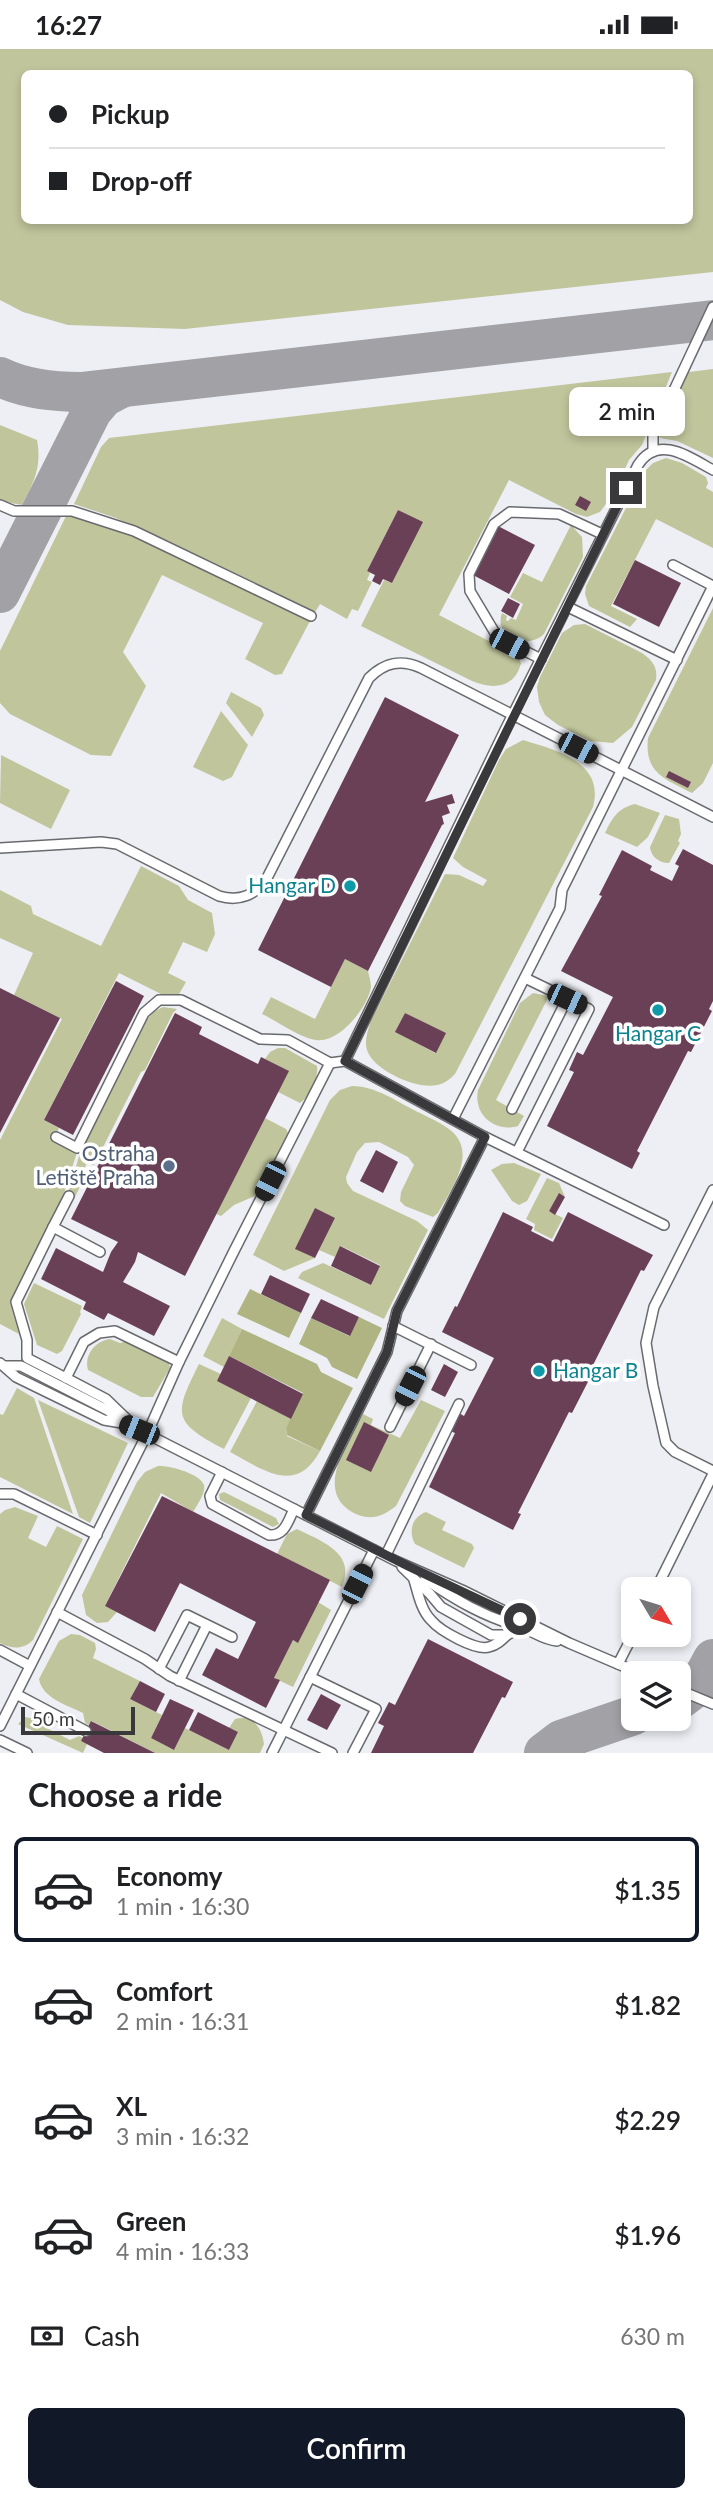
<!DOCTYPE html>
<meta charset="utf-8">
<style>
body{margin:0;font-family:Lato,sans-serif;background:#f6f6f6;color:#202124;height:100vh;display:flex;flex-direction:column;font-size:26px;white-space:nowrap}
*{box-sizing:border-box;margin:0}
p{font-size:23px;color:#757577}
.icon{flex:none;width:38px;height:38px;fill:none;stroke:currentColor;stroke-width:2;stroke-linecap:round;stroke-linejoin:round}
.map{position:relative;height:1704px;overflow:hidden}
.sheet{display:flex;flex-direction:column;background:#fff;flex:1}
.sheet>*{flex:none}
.top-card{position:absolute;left:21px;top:21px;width:672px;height:154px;border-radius:10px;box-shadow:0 4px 10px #0003;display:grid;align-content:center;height:154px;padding:0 28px;background:#fff}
.needle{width:46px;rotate:128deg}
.tools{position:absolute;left:621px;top:1528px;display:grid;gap:14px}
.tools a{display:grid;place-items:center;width:70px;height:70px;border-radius:10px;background:#fff;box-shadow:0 4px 10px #0003;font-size:35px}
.scale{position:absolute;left:21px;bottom:18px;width:114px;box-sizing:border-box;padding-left:7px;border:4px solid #39393b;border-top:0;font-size:19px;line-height:24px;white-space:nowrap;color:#39393b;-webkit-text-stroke:5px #fff;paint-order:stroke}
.end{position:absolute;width:32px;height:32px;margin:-16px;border:9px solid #39393b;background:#fff;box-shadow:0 0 0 4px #fff}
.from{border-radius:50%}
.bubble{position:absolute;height:49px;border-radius:10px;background:#fff;box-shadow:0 4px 10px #0003;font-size:23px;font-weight:600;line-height:49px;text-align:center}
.car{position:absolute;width:21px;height:42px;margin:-21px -10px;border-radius:9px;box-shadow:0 0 5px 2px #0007;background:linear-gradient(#222 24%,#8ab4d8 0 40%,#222 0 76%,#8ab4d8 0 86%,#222 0)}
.top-card b{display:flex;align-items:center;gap:24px;height:66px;font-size:26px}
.top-card b+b{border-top:2px solid #e0e0e0}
.top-card i{width:18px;height:18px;background:#202124}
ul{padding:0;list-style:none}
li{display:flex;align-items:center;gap:21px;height:105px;margin:0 14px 10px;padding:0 14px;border:4px solid transparent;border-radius:10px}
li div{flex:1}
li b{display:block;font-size:26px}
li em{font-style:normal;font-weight:600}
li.on{border-color:#111827}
li>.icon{width:63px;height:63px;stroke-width:1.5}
h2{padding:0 28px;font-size:32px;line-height:84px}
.pay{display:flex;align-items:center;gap:18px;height:77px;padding:0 28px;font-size:26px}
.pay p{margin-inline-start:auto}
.cta{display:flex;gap:14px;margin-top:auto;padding:14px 28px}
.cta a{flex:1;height:80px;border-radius:10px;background:#111827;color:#fff;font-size:28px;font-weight:600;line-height:80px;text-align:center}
.status{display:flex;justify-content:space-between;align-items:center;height:49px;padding:0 35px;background:#fff;direction:ltr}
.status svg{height:19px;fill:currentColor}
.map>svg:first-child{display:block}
.green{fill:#c1c59c;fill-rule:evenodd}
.forest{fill:#afb482}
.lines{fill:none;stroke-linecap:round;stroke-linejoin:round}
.taxiway{stroke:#a2a2a6;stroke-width:40}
.building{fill:#6a4057}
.service-casing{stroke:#696a6e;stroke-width:12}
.service{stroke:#fff;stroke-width:9}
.route{stroke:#39393b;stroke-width:9}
.culture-dot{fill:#0f9aa8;stroke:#fff;stroke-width:2.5}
.service-dot{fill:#5c6f8a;stroke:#fff;stroke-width:2.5}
.labels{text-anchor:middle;stroke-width:7;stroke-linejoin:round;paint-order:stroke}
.culture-label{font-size:21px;fill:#0d838f;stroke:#fff;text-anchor:end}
.service-label{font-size:21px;fill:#4e5e75;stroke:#fff;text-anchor:end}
</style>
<div class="status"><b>16:27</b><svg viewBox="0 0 49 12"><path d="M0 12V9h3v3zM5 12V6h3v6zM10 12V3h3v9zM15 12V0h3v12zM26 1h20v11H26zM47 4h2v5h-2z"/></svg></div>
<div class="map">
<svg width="713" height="1704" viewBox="0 0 713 1704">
<rect width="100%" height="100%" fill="#eeeff4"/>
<g class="green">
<path d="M0 0H713V223L185 280 68 276 23 263 0 251ZM690 24V172H24V24Z"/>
<path d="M713 320V409L677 392 660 389 657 383 681 324Z"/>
<path d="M672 323 642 396 629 411 614 444 600 463 587 468 576 465 509 431 439 566 506 601 513 600 521 614C515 639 493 641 472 632L361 577 384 531 392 534 422 474 398 461 367 522 370 524 367 531 372 533 358 562 352 560 347 570 320 555 314 565 116 469 74 455 101 398 109 389Z"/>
<path d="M0 376 37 391C42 417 34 433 22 456L0 452Z"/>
<path d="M666 409 682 414 706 428 708 434 706 439 713 443V499L656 470 611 557 637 570 630 578 589 557 585 545 586 537 645 422 653 414Z"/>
<path d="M67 465 133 486 310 572 282 625 275 626 245 610 263 574 162 526 123 603 146 637 111 707 91 706 10 665 0 654V602Z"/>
<path d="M571 476 582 488 583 508 544 585C528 601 493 589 502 564L507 567 506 571 508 572 511 569 516 571 523 555 510 548 523 524 542 533Z"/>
<path d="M713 559V714L703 734 692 744C665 730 644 724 648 689Z"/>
<path d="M585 575 642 604C652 611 658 618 656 631L632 678 613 694 590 692 558 676 545 666 539 653 537 638 540 628 562 584 574 576Z"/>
<path d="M231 643 261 659 264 666 252 688 226 654Z"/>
<path d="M221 662 248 696 232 728 223 732 193 718Z"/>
<path d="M523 691C556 701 605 713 593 758L455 1025C450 1030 444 1035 437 1036 417 1041 373 1021 367 1001 364 992 368 982 370 974L445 825 459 826 483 837 487 831 463 818 453 809 499 711 506 700ZM405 964 445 985 435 1004 396 983Z"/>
<path d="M1 706 70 741 51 780 0 754Z"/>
<path d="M635 755 660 764 648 788 637 798 605 784C612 769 618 759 635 755Z"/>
<path d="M665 766 679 770 681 785 678 792 680 794 669 814C659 814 651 808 650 798Z"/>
<path d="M141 817 179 837 188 851 212 864 215 885 207 903 183 893 168 924 186 933 178 947 163 946 119 924 44 1071 59 1079 53 1092 77 1103 63 1148 10 1254 19 1285 0 1275V1091L62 970 14 946 33 904 0 889V841L31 857 33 865 101 897Z"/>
<path d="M345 910 368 922C369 926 371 934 371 938 368 958 339 995 316 991 300 989 277 972 262 965L271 948 315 970Z"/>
<path d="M533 944 549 947 496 1051 524 1067 518 1077C494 1084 473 1065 478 1041L520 954Z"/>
<path d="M163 958 177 960 173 964 145 1021 141 1023 94 1116 87 1114 81 1126 84 1129 75 1148 68 1144 80 1104 146 972 153 963Z"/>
<path d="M278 999H285L317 1017C319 1029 309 1048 300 1054L278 1043 288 1022 265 1010 270 1003Z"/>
<path d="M352 1037C374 1037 393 1050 412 1060 423 1066 436 1071 446 1078 481 1100 452 1139 438 1164L433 1168 405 1157 400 1152 401 1143 414 1116 408 1108 379 1093 365 1094 357 1103 346 1128 347 1134 353 1142 417 1172 428 1181 384 1270 298 1229 302 1223 323 1214 371 1236 380 1216 341 1197 335 1208 319 1201 335 1169 296 1200 315 1209 284 1222 253 1206 330 1051 340 1041Z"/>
<path d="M265 1069 286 1080 288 1084 257 1146 234 1156 221 1167 216 1165Z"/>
<path d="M514 1114 541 1125 527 1152 519 1156 512 1152 491 1121 502 1115Z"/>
<path d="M547 1129 559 1134 565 1148 559 1145 549 1162 563 1169 552 1190 534 1181 535 1175 526 1170Z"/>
<path d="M34 1234 82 1257 80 1263 81 1265 62 1302 57 1305 37 1296 24 1255Z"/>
<path d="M222 1269 242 1280 224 1318 203 1307Z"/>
<path d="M110 1290 120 1294 127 1292 169 1314 170 1319 153 1348H141L88 1321C84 1306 95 1292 110 1290Z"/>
<path d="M199 1315 221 1325 218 1332 251 1349 224 1400C172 1373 174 1365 199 1315Z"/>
<path d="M17 1339 34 1349 73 1465 0 1428V1365L3 1366Z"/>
<path d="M38 1351 128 1394 90 1474 79 1468Z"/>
<path d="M421 1351 445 1362 396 1457C383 1467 372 1472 356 1465 312 1444 348 1393 363 1365L373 1370 371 1376 400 1389Z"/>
<path d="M257 1352 291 1370 286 1379 287 1387 320 1402C296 1447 262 1420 230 1403Z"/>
<path d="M158 1417C169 1416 201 1425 204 1436 206 1444 197 1456 193 1463L161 1444 105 1557 117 1563 108 1573 97 1574 86 1566 82 1546 137 1433 145 1423Z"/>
<path d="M224 1443 276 1469 279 1475 273 1478 220 1451 219 1445Z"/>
<path d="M15 1458 38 1467 28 1489 46 1498 57 1477 83 1490 33 1591C23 1601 12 1600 0 1594V1465L5 1461Z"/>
<path d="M426 1463 446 1473 442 1481 472 1495 474 1499 464 1519 415 1495C408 1482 412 1468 426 1463Z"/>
<path d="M297 1480C321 1492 357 1504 342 1538L277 1505 287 1485Z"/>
<path d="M318 1553 331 1561 293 1638 274 1629 293 1591 298 1593Z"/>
<path d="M71 1585 80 1586 95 1594 96 1600 93 1609 140 1632 130 1650 162 1666 151 1689 174 1701 185 1679 229 1701 238 1683 229 1679 235 1670C253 1665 262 1679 264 1695L260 1704H155L92 1672 89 1676 85 1674 83 1664C67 1656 42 1649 39 1630L59 1592Z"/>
<path d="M25 1668 36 1670 35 1673 70 1691 79 1687 83 1689 81 1692 87 1695 83 1704 18 1675Z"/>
</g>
<g class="forest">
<path d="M250 1240 301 1264 289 1289 237 1265Z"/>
<path d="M359 1268 382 1279 357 1330 332 1318 327 1309 299 1295 311 1269 349 1287Z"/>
<path d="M242 1280 317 1315 321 1323 353 1339 320 1402 287 1386 286 1379 303 1344 229 1307Z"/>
</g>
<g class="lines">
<g class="taxiway">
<path d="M0 328C25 340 53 343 81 343L713 271"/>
<path d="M0 544 92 362 104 348 121 339"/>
<path d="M679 1651 699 1636 713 1610"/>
<path d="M544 1704 561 1691 634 1666"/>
</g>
</g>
<g class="building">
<path d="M580 447 591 453 586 462 575 456Z"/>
<path d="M398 461 423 473 392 534 383 530 380 536 372 532 375 526 367 522Z"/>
<path d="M498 477 535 496 509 545 473 526Z"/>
<path d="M635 511 681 534 659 578 613 555Z"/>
<path d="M508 549 520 555 513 569 501 562Z"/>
<path d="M385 648 459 686 425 753 452 745 455 754 447 756 450 764 442 767 444 775 442 776 368 922 345 910 331 938 258 901Z"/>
<path d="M669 722 691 733 688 739 666 728Z"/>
<path d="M683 800 713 816V952L709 960 712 962 691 1003 688 1002 637 1102 640 1104 632 1120 547 1077 574 1023 569 1021 577 1003 583 1006 613 948 561 922 602 847 599 846 622 801 652 817 650 821 672 832 679 817 675 815Z"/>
<path d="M116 932 144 947 73 1086 44 1071Z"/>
<path d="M0 939 60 969 0 1084Z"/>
<path d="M175 964 202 978 199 985 258 1015 261 1008 289 1022 185 1227 138 1203 135 1213 123 1233 170 1257 154 1287 108 1264 104 1271 83 1260 86 1253 41 1230 56 1199 103 1223 111 1203 118 1193 71 1170Z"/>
<path d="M405 964 446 984 436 1004 395 983Z"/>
<path d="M376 1101 398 1113 383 1144 360 1132Z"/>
<path d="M559 1144 565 1148 555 1166 549 1162Z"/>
<path d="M315 1159 335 1169 315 1209 295 1200Z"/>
<path d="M503 1163 533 1178 531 1182 553 1193 568 1163 653 1206 644 1222 641 1221 590 1322 593 1323 572 1364 569 1363 518 1464 521 1465 513 1481 429 1438 455 1384 450 1382 459 1364 464 1367 494 1309 442 1283 455 1257 457 1258Z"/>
<path d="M340 1197 380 1217 371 1236 331 1217Z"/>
<path d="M270 1226 310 1245 301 1264 261 1245Z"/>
<path d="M321 1250 359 1268 350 1287 311 1269Z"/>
<path d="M229 1307 303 1345 291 1370 217 1332Z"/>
<path d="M444 1315 458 1323 445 1348 431 1341Z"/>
<path d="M364 1373 389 1386 371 1423 346 1411Z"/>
<path d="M162 1447 330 1531 298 1594 293 1591 274 1629 280 1631 266 1659 202 1626 216 1599 238 1610 256 1573 180 1534 155 1583 105 1557Z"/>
<path d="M428 1590 513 1633 505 1649 502 1648 473 1704H371L384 1677 378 1674 389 1653 395 1656Z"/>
<path d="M140 1632 165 1645 156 1663 130 1650Z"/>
<path d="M321 1645 341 1656 327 1681 307 1671Z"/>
<path d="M170 1650 194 1661 174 1701 151 1689Z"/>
<path d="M198 1663 238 1683 229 1701 189 1681Z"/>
<path d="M91 1672 155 1704H104L81 1692Z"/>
</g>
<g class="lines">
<g class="service-casing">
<g id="service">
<path d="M653 402V386L713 258"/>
<path d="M0 456 14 462H72L134 482 311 567"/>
<path d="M673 516 713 537"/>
<path d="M568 558 677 611"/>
<path d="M541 610 503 591 495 584 470 542 469 525 494 475 510 463 559 465 602 485"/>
<path d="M0 799 101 793 117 795 219 847C239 853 256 846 267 829L369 629C385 613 401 610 421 619L713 768"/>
<path d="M345 1012 505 681 638 416C658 385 689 408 713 421"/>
<path d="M512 1060 567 950"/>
<path d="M453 1070 560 859 562 841 713 537"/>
<path d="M56 1088 77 1099 144 964 159 951H181L260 990 288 991 330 1014 345 1012 485 1088 664 1176"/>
<path d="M517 1103 589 960 525 929"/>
<path d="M713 1141 654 1258 646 1294 653 1337 666 1394 675 1403 713 1422"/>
<path d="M53 1178 69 1147"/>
<path d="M393 1277 471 1316"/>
<path d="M0 1314 16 1328 104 1371 122 1374 139 1381 396 1512 462 1541 569 1594 639 1624"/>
<path d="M5 1317H21L109 1362 121 1374"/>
<path d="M66 1329 27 1309V1291L16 1253 53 1178 100 1203"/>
<path d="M135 1378 106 1350 66 1329 84 1293 99 1284 115 1282 179 1313"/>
<path d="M390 1378 431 1295"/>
<path d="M222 1423 210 1447 212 1455 269 1486C285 1487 288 1472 294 1460"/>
<path d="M0 1445H14L97 1486"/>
<path d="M306 1466 387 1303 397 1262 485 1088"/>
<path d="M386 1506 459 1355"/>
<path d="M402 1518 430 1545 441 1558 491 1586H507L522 1578"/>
<path d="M425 1530C457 1552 483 1567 520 1578 533 1582 543 1591 557 1592"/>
<path d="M414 1531C418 1544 421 1561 431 1571 440 1582 476 1602 489 1598 497 1596 502 1591 507 1586"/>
<path d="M656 1540 713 1425"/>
<path d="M57 1563 145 1610 170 1627 332 1704"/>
<path d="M0 1601 30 1617"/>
<path d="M618 1615 634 1584"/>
<path d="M159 1620 187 1566 232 1588"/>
<path d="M310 1628 376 1660 353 1704"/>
<path d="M179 1632 207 1576"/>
<path d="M679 1641 713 1655"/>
<path d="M16 1645 86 1682"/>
<path d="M0 1677 147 1385 179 1313 234 1202 330 1014"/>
<path d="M0 1691 27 1704"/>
<path d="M272 1704 374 1501"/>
</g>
</g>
<use href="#service" class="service"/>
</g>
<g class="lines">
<path class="route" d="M520 1570 410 1518 306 1466 387 1303 397 1262 485 1088 345 1012 626 439"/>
</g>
<g class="culture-dot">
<circle cx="350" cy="837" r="7"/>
<circle cx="658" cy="961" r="7"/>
<circle cx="539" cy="1322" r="7"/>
</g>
<circle class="service-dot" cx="169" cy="1117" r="7"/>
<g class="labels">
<g class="culture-label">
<text x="336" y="844">Hangar D</text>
<text x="658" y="992" text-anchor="middle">Hangar C</text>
<text x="553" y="1329" text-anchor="start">Hangar B</text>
</g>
<g class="service-label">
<text x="155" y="1112">Ostraha<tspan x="155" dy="24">Letiště Praha</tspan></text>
</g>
</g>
</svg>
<div class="tools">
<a><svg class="needle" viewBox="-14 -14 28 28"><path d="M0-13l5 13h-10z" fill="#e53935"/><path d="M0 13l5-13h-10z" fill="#757577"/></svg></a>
<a><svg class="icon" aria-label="layers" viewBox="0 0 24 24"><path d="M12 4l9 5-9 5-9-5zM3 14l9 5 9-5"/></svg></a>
</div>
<div class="scale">50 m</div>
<i class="end from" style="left:520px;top:1570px"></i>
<i class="end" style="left:626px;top:439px"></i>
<div class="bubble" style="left:569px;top:338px;width:116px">2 min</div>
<i class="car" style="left:509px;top:595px;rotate:117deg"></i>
<i class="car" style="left:578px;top:699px;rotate:117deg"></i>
<i class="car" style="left:567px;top:950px;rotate:115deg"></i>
<i class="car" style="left:270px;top:1132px;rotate:207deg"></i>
<i class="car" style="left:410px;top:1337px;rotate:207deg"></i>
<i class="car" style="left:139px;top:1381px;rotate:292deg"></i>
<i class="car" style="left:357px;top:1535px;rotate:27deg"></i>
<div class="top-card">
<b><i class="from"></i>Pickup</b>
<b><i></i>Drop-off</b>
</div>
</div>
<section class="sheet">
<h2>Choose a ride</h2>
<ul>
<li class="on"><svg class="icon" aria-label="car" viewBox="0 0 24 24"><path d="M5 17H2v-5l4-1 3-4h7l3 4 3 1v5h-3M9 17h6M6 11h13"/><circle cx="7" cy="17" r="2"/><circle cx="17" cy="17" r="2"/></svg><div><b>Economy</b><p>1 min · 16:30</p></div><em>$1.35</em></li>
<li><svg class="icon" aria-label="car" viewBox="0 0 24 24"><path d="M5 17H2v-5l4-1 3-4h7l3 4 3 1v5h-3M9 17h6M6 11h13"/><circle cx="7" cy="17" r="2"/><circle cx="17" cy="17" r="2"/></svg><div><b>Comfort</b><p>2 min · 16:31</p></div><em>$1.82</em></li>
<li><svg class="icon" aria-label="car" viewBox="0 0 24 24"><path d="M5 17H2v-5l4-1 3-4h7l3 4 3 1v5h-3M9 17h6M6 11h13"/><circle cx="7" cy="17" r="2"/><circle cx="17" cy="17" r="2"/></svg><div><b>XL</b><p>3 min · 16:32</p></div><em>$2.29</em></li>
<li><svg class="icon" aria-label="car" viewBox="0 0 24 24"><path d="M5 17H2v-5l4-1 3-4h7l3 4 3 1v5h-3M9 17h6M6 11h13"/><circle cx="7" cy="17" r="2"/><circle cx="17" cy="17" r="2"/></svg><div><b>Green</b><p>4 min · 16:33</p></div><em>$1.96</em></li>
</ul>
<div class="pay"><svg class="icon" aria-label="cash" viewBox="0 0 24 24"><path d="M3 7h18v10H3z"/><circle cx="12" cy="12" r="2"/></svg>Cash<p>630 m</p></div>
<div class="cta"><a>Confirm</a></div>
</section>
